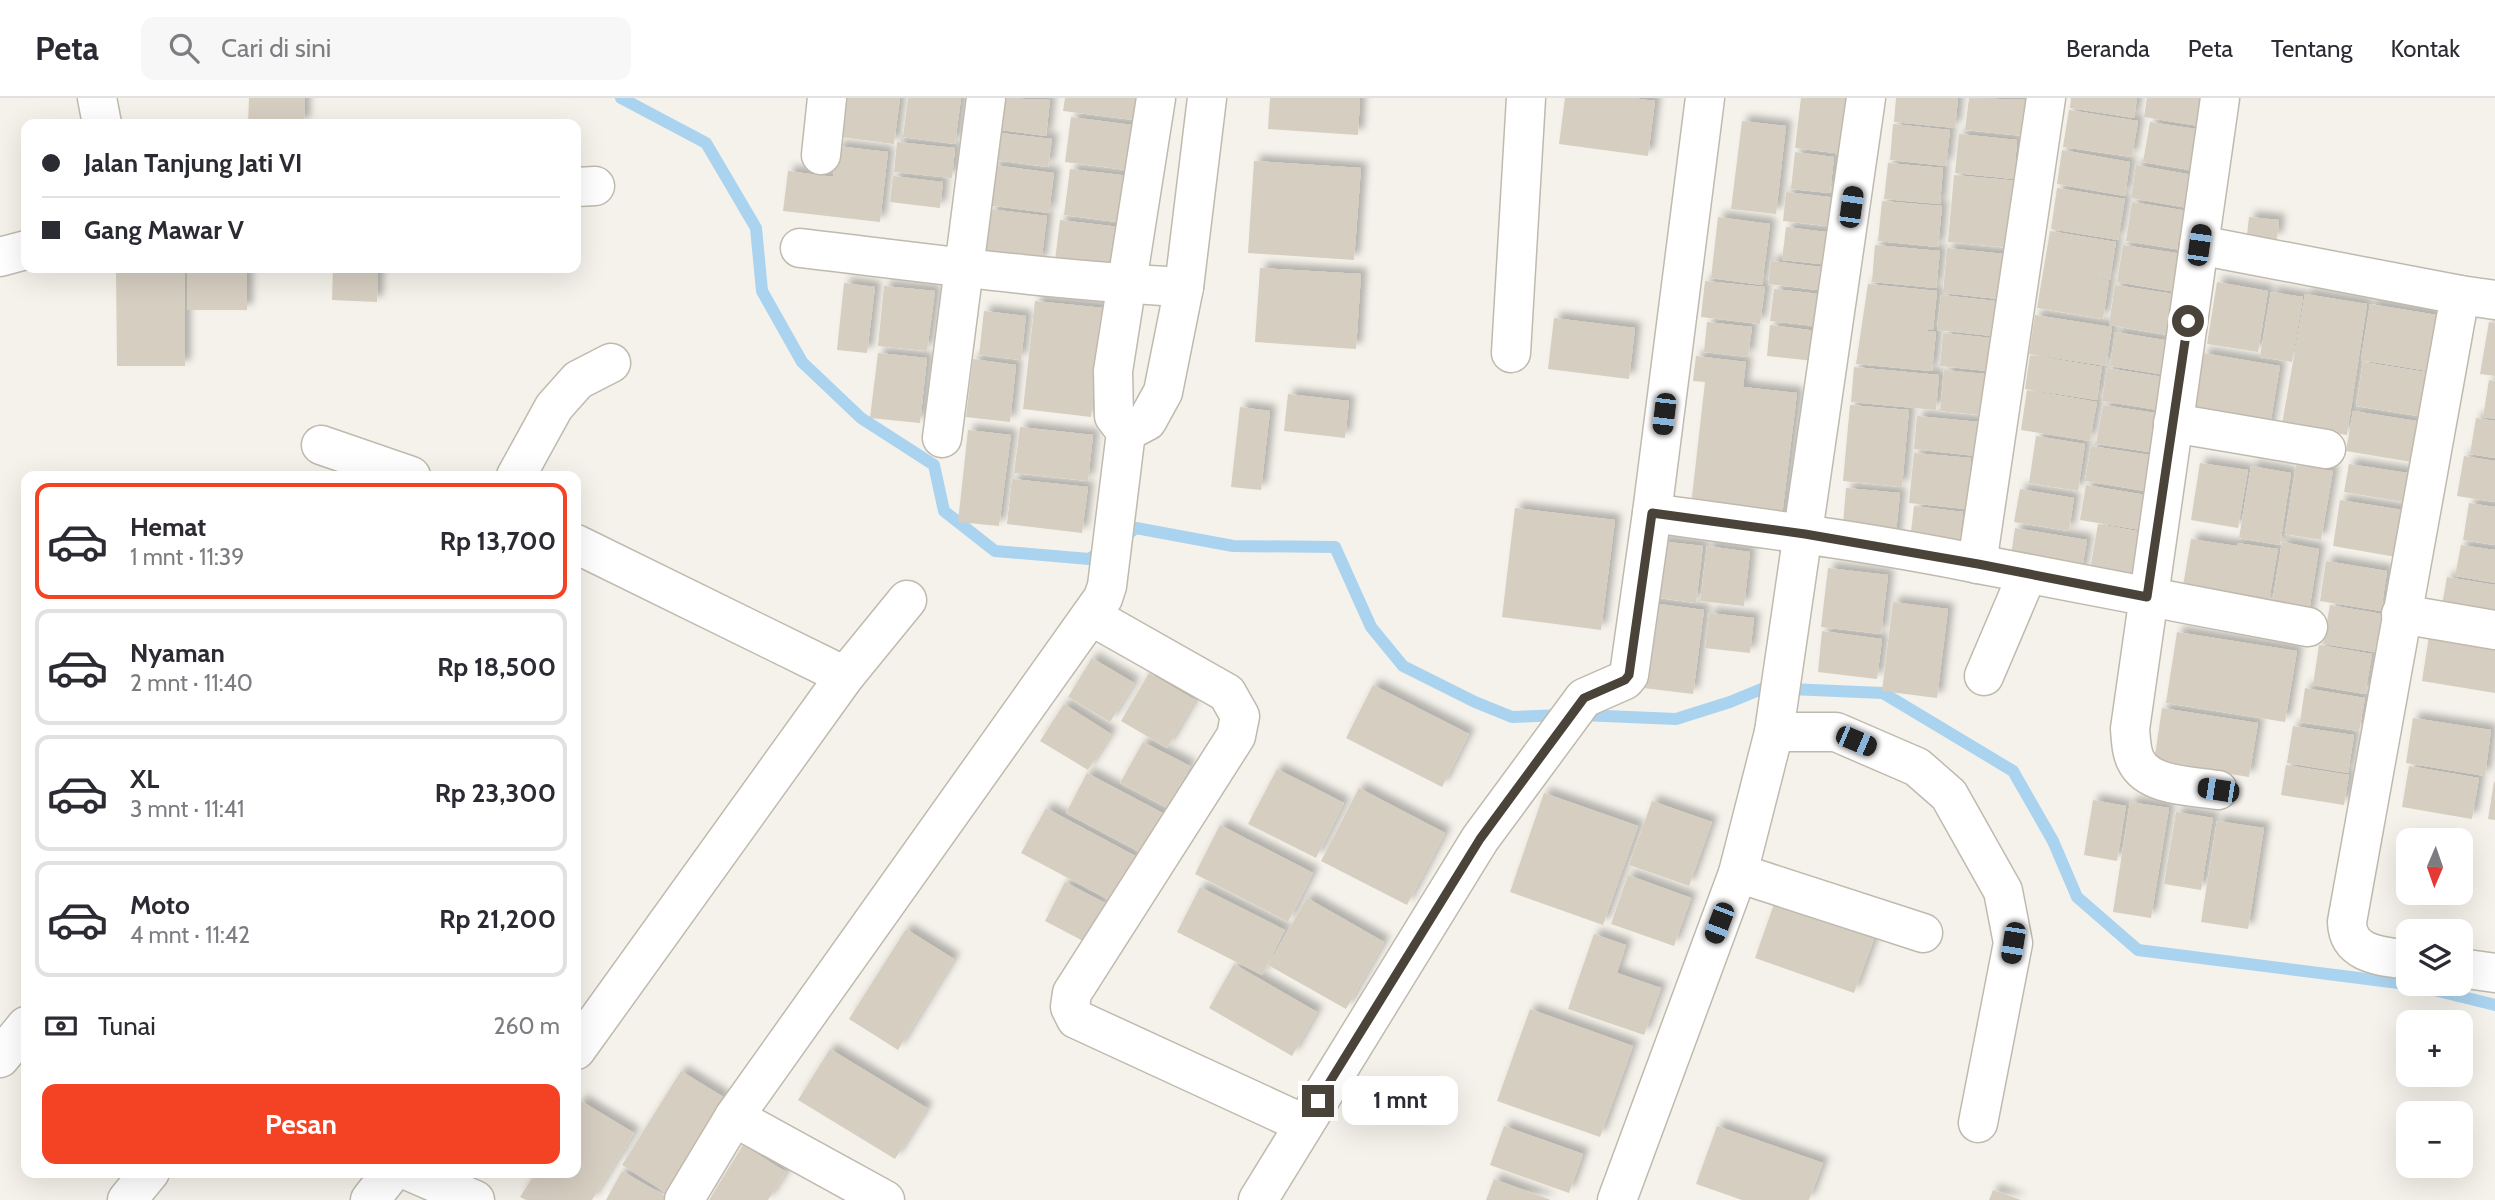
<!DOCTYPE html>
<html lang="id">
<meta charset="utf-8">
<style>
body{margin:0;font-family:Cabin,sans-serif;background:#f7f7f7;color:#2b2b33;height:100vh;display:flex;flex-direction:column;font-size:26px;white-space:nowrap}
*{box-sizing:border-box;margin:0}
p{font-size:23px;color:#7c7c81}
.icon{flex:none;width:38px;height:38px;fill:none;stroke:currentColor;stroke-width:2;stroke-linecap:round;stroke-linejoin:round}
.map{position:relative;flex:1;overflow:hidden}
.side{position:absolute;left:21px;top:373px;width:560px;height:707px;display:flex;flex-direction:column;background:#fff;border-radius:14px;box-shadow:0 7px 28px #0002}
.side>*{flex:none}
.hud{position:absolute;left:21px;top:21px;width:560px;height:154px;border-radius:14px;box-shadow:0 7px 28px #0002;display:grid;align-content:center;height:154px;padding:0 21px;background:#fff}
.needle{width:46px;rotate:182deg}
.tools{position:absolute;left:2396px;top:730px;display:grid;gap:14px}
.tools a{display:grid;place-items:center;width:77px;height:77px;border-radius:14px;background:#fff;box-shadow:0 7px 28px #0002;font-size:35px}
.end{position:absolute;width:32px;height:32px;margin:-16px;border:9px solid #494339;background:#fff;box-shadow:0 0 0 4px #fff}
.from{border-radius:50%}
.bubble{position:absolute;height:49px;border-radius:14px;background:#fff;box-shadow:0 7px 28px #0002;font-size:23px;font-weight:700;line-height:49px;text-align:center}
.car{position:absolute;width:21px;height:42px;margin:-21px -10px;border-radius:9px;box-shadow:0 0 5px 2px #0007;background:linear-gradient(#222 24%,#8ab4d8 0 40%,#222 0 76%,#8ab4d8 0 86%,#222 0)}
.hud b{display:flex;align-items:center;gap:24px;height:66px;font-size:26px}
.hud b+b{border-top:2px solid #e1e1e2}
.hud i{width:18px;height:18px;background:#2b2b33}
ul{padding:12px 0 0;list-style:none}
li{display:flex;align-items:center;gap:21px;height:116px;margin:0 14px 10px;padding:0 7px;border:4px solid #e1e1e2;border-radius:14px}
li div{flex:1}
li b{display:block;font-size:26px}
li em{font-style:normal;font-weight:700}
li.active{border-color:#f34224}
li>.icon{width:63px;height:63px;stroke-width:1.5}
.pay{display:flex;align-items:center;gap:18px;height:77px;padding:0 21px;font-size:26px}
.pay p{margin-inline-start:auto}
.cta{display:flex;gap:14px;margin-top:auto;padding:14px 21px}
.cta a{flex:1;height:80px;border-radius:14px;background:#f34224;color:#fff;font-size:28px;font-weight:700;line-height:80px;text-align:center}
header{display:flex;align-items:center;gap:42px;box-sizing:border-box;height:98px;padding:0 35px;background:#fff;border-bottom:2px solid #e1e1e2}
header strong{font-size:33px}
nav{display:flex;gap:38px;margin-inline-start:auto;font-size:24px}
.search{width:490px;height:63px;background:#f7f7f7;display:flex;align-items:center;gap:18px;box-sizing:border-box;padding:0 24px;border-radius:14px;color:#7c7c81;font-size:26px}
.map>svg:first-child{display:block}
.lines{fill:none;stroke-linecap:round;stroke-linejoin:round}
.stream{stroke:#aad3ef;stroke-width:12}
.building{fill:#d6cec1;filter:url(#shadow)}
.minor-casing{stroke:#c0baae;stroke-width:41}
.minor{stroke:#fff;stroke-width:38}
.route{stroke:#494339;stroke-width:9}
</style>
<header>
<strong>Peta</strong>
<div class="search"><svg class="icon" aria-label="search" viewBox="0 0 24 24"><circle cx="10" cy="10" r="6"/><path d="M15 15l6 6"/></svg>Cari di sini</div>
<nav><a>Beranda</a><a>Peta</a><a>Tentang</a><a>Kontak</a></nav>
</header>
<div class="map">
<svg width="2495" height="1102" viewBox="0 0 2495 1102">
<defs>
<filter id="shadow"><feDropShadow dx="6" dy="-6" stdDeviation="3.5" flood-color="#0004"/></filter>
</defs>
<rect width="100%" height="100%" fill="#f5f2eb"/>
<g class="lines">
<g class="stream">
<path d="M621 0 706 45 756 130 762 193 802 264 861 320 934 367 944 413 995 453 1089 461 1104 452"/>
<path d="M1122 440 1136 430 1233 448 1335 449 1371 529 1403 568 1475 604 1512 619 1563 617"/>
<path d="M1581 617 1676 621 1730 604 1764 590 1883 595 2013 673 2053 743 2077 799 2138 852 2414 887 2495 907"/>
</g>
</g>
<g class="building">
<path d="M249 0H305L304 26H248Z"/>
<path d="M838 0H900L894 46 833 38Z"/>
<path d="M908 0H961L955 46 903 39Z"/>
<path d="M998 0 1050 2 1046 38 994 31Z"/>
<path d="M1065 0H1145L1142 23 1063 13Z"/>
<path d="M1270 0H1360L1358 37 1268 31Z"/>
<path d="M1565 0H1632L1655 3 1648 58 1559 46Z"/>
<path d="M1801 0H1858L1851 57 1795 50Z"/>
<path d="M1896 0H1958L1955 30 1894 24Z"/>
<path d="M1969 0 2028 2 2024 38 1965 32Z"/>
<path d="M2071 0H2137L2134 20 2070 10Z"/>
<path d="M2147 0H2216L2211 30 2144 19Z"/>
<path d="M2069 12 2138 23 2132 59 2063 49Z"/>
<path d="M1071 19 1140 28 1135 73 1065 64Z"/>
<path d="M1742 23 1786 28 1776 116 1731 111Z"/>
<path d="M2150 24 2209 33 2202 74 2143 64Z"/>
<path d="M1893 26 1950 32 1946 68 1890 62Z"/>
<path d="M992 34 1052 41 1048 69 989 61Z"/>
<path d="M1959 36 2017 42 2014 81 1955 75Z"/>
<path d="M897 44 955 50 952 80 894 74Z"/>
<path d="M837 48 888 54 880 124 783 113 788 73 833 79Z"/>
<path d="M2062 52 2130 64 2125 98 2057 86Z"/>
<path d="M1795 54 1834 59 1830 95 1791 91Z"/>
<path d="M1254 63 1361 70 1354 162 1248 155Z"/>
<path d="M1888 65 1943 70 1940 106 1884 101Z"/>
<path d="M993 67 1054 75 1049 115 987 107Z"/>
<path d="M2136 67 2193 77 2188 110 2131 100Z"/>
<path d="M1070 71 1130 78 1124 125 1064 117Z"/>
<path d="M1954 77 2018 83 2011 150 1948 144Z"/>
<path d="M893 78 943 84 940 110 890 104Z"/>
<path d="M2057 90 2125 101 2118 142 2051 131Z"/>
<path d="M1786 94 1838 100 1835 129 1783 123Z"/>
<path d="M1882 103 1942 108 1938 149 1878 143Z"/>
<path d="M2132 104 2188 113 2182 152 2126 143Z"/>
<path d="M990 111 1047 118 1041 165 983 157Z"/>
<path d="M1718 119 1770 126 1762 187 1711 180Z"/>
<path d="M2249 119 2279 122 2277 141 2247 137Z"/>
<path d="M1060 122 1128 130 1122 179 1054 170Z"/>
<path d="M1786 129 1834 135 1830 167 1782 162Z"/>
<path d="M2050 133 2116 144 2110 182 2066 175 2109 183 2103 221 2037 210Z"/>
<path d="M1875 147 1940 153 1936 190 1872 184Z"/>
<path d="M2123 147 2183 156 2176 194 2117 184Z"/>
<path d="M1947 150 2004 156 1999 201 1943 195Z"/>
<path d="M1771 163 1829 170 1826 193 1768 186Z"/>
<path d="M116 170H185V268H117Z"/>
<rect x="187" y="170" width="60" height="42"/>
<path d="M333 170H378L377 204 332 202Z"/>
<path d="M1260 170 1361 176 1356 251 1255 244Z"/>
<path d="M1705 183 1765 189 1760 226 1701 219Z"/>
<path d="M2217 184 2268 193 2258 254 2207 246Z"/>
<path d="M844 185 875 189 867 255 837 252Z"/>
<path d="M1868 186 1937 193 1933 232H1920L1936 234 1932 273 1856 266Z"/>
<path d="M2115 187 2174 196 2168 237 2109 227Z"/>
<path d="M884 188 935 193 927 253 878 248Z"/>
<path d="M1774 191 1820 196 1816 228 1770 223Z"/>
<path d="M2271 194 2303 199 2292 264 2260 259Z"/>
<path d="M2305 196 2367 206 2347 337 2282 326Z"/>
<path d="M1941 197 1995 203 1992 238 1937 232Z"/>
<path d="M1035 203 1104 210 1091 319 1023 311Z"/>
<path d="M2370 206 2437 217 2428 273 2361 262Z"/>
<path d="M984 213 1026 218 1021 262 979 257Z"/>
<path d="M2035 217 2112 229 2106 268 2029 256Z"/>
<path d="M1554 220 1635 230 1629 281 1548 271Z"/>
<path d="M1707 224 1752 229 1748 259 1704 254Z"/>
<path d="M2489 224 2495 225V278L2480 276Z"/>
<path d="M1770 227 1817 233 1814 263 1767 258Z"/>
<path d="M2115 234 2171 243 2165 277 2110 268Z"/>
<path d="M1943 235 1992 240 1988 273 1940 268Z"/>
<path d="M878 255 927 260 920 325 870 320Z"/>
<path d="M2203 255 2280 268 2269 333 2193 320Z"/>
<path d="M2030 257 2102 269 2097 302 2025 291Z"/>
<path d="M1696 258 1746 264 1743 289 1797 295 1781 426 1690 416 1705 284 1693 283Z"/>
<path d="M973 261 1016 267 1010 324 966 319Z"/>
<path d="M2363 264 2425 274 2418 318 2356 308Z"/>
<path d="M1854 269 1939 277 1936 312 1851 304Z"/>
<path d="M2107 270 2170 280 2165 313 2102 303Z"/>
<path d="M1944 272 1995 277 1991 318 1940 313Z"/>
<path d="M2489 282 2495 283V321L2483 319Z"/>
<path d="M2027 292 2097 304 2090 343 2021 332Z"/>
<path d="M1288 296 1349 303 1345 340 1284 333Z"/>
<path d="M1850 307 1909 312 1902 389 1843 383Z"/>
<path d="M2103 307 2162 316 2156 355 2096 346Z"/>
<path d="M1240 309 1270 313 1261 392 1231 389Z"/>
<path d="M2353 313 2417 323 2411 364 2346 353Z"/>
<path d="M1917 318 1979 324 1976 358 1914 351Z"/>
<path d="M2476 320 2495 323V360L2470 356Z"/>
<path d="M1020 329 1093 337 1088 383 1014 375Z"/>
<path d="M968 332 1011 337 999 428 958 424Z"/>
<path d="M2036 338 2085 346 2078 393 2029 385Z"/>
<path d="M2091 348 2163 359 2157 395 2085 383Z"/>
<path d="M1914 355 1971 360 1966 411 1909 405Z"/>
<path d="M2464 358 2495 363V404L2457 398Z"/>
<path d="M2200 365 2248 372 2238 430 2191 422Z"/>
<path d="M2349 366 2408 375 2403 404 2344 394Z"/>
<path d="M2296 367 2333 373 2321 442 2285 436Z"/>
<path d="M2251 368 2291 375 2280 447 2239 440Z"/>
<path d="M1012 381 1088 389 1082 435 1007 426Z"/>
<path d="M2086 387 2152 398 2147 433 2080 422Z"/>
<path d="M1846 390 1900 395 1895 445 1842 439Z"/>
<path d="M2020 391 2074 400 2069 433 2014 424Z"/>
<path d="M2340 402 2403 412 2396 459 2333 448Z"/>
<path d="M2469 405 2495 409V447L2463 442Z"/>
<path d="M1914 408 1963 414 1959 448 1910 442Z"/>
<path d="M1515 410 1615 422 1601 532 1502 519Z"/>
<path d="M2098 426 2148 435 2141 481 2090 472Z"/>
<path d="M2015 430 2087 442 2081 476 2010 465Z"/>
<path d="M2191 441 2237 448V445L2278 451 2268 508 2182 494Z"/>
<path d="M1660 443 1703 448 1696 505 1653 499Z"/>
<path d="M2282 444 2319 451 2308 520 2271 514Z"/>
<path d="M2461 447 2495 452V485L2455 478Z"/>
<path d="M1707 448 1750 454 1744 508 1700 503Z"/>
<path d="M2326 463 2387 473 2381 513 2320 503Z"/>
<path d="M1828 470 1888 477 1881 536 1821 529Z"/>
<path d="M2447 479 2495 487V527L2440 519Z"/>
<path d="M1645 504 1704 512 1693 596 1635 589Z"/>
<path d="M1893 504 1948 511 1937 600 1882 593Z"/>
<path d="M2330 507 2382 516 2375 554 2323 546Z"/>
<path d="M1709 515 1754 520 1750 555 1705 550Z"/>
<path d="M1822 533 1882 541 1877 581 1818 574Z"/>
<path d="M2177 534 2297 553 2285 624 2166 605Z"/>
<path d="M2429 538 2495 549V595L2422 583Z"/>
<path d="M2319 547 2372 556 2365 596 2313 587Z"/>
<path d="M1092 560 1134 585 1110 624 1068 599Z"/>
<path d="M1149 575 1195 602 1167 650 1121 623Z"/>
<path d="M1373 587 1469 636 1442 689 1346 640Z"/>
<path d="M2305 590 2365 600 2359 633 2300 624Z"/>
<path d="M1064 606 1111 636 1088 672 1040 643Z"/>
<path d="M2162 610 2258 625 2249 679 2154 664Z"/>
<path d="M2413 620 2491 632 2485 678 2406 665Z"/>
<path d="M2293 628 2354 637 2348 675 2287 665Z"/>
<path d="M1143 644 1190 668 1168 710 1120 685Z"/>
<path d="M2286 667 2349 677 2344 707 2281 697Z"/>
<path d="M2409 668 2479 680 2472 721 2402 709Z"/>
<path d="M1277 671 1344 705 1316 760 1248 726Z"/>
<path d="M1087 675 1170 719 1149 759 1066 715Z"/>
<path d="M2494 684H2495V722L2488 721Z"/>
<path d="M1359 690 1445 735 1407 807 1321 763Z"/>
<path d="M1544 695 1638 728 1603 827 1510 794Z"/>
<path d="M2093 702 2126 708 2117 763 2084 757Z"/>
<path d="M1652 703 1712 724 1689 788 1629 767Z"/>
<path d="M2130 704 2169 710 2151 820 2113 814Z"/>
<path d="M1046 710 1137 759 1113 804 1021 755Z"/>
<path d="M2176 714 2213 720 2201 792 2164 786Z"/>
<path d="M2217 723 2264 730 2248 831 2201 824Z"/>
<path d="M1220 727 1313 775 1288 824 1195 776Z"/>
<path d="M1628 777 1691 800 1674 848 1611 826Z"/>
<path d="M1065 784 1105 805 1085 844 1045 823Z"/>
<path d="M1200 789 1285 832 1262 877 1177 834Z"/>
<path d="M1307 800 1384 844 1346 911 1268 867Z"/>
<path d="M1774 806 1874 841 1854 895 1755 860Z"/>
<path d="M906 831 954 861 898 952 849 921Z"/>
<path d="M1594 836 1626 847 1617 875 1661 890 1644 937 1568 911Z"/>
<path d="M1234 866 1317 914 1292 958 1209 910Z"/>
<path d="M1530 911 1633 948 1600 1039 1497 1003Z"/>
<path d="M830 951 927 1010 895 1061 798 1002Z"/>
<path d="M681 973 725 1000 665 1094 622 1067Z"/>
<path d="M581 1003 634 1035 592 1102H526L520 1099 536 1074H576V1011Z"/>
<path d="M1504 1028 1583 1056 1569 1095 1490 1067Z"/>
<path d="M1717 1028 1823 1065 1809 1102H1742L1696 1086Z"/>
<path d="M743 1047 786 1074 768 1102H709Z"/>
<path d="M622 1073 672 1102H606Z"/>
<path d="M1494 1081 1551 1102H1486Z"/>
<path d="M1993 1092 2021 1102H1989Z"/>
</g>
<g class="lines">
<g class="minor-casing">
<g id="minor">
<path d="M97 0 102 26"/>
<path d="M821 57 827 0"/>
<path d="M576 89 595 88"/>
<path d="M2199 147 2460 197 2495 202"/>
<path d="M800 150C928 165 1056 183 1184 189"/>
<path d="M0 159 26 152"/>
<path d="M1511 255 1526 0"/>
<path d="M2173 325 2326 351"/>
<path d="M1126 334 1147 323 1163 294 1184 189 1207 0"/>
<path d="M942 340 986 0"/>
<path d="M321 347 411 378"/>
<path d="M516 378 554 309 578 282 611 265"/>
<path d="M1652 415C1761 430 1871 444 1978 466 2088 488 2198 508 2308 529"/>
<path d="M576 446 845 578"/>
<path d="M1977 466 2046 0"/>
<path d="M2401 516 2495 532"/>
<path d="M1091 518 1227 595 1240 618 1236 638 1072 895 1070 909 1076 921 1304 1026"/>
<path d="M1984 578 2027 477"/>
<path d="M1774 634H1836L1917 669 1949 697 2003 793 2013 845 1978 1025"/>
<path d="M2218 692C2193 688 2149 689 2136 663 2131 654 2131 641 2130 631L2220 0"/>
<path d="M1738 775 1923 835"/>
<path d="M2408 862C2381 858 2348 857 2347 824L2460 197"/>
<path d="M2460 870 2495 875"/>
<path d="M576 952 845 578 907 502"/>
<path d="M0 960 26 928"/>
<path d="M734 1019 885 1102"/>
<path d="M411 1074 475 1102"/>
<path d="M127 1102 150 1074"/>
<path d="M370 1102 392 1074"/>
<path d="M684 1102 734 1019 1103 500 1107 488 1126 334 1114 318 1113 273 1156 0"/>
<path d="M1258 1102 1480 741 1584 600 1625 582 1629 577 1652 415 1705 0"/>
<path d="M1617 1102 1738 775 1774 634 1866 0"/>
</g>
</g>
<use href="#minor" class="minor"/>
</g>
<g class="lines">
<path class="route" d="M1318 1003 1480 741 1547 650 1584 600 1625 582 1629 577 1652 415 1805 436 1978 466 2147 499 2188 223"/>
</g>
</svg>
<div class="tools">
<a><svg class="needle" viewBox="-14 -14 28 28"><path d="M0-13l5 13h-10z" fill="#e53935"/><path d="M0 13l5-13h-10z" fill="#7c7c81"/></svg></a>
<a><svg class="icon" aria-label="layers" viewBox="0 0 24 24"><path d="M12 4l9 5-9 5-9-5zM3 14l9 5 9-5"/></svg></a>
<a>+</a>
<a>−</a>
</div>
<i class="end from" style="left:2188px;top:223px"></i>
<i class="end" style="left:1318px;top:1003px"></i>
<div class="bubble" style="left:1342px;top:978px;width:116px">1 mnt</div>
<i class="car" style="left:1851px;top:109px;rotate:8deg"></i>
<i class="car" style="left:2199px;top:147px;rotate:8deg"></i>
<i class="car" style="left:1664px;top:316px;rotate:187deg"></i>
<i class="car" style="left:1856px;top:643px;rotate:113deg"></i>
<i class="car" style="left:2218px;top:692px;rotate:279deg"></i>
<i class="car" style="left:1719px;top:825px;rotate:201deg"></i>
<i class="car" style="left:2013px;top:845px;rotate:189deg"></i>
<div class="hud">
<b><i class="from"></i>Jalan Tanjung Jati VI</b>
<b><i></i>Gang Mawar V</b>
</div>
<section class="side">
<ul>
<li class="active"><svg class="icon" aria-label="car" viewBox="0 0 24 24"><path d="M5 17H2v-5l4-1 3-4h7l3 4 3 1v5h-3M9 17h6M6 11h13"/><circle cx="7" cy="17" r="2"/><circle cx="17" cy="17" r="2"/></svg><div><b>Hemat</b><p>1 mnt · 11:39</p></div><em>Rp 13,700</em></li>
<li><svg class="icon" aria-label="car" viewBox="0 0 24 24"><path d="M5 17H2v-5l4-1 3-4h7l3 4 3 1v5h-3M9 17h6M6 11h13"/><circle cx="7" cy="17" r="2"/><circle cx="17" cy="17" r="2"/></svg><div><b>Nyaman</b><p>2 mnt · 11:40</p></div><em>Rp 18,500</em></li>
<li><svg class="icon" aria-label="car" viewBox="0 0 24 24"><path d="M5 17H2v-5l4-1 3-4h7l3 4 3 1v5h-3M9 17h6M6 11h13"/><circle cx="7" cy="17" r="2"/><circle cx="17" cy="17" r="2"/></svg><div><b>XL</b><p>3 mnt · 11:41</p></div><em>Rp 23,300</em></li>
<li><svg class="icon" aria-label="car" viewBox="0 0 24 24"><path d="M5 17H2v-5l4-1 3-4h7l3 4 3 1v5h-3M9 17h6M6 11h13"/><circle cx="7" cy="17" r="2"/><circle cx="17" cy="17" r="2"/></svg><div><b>Moto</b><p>4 mnt · 11:42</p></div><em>Rp 21,200</em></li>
</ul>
<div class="pay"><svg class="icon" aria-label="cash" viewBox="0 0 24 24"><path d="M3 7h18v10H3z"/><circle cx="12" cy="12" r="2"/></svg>Tunai<p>260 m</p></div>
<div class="cta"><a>Pesan</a></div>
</section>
</div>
